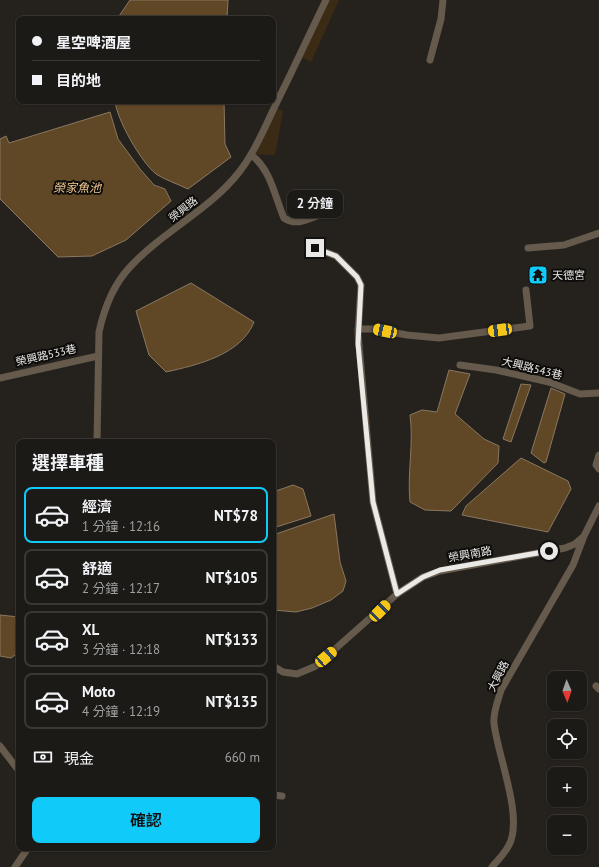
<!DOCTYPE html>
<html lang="zh-TW">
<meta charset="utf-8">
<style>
body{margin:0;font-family:"PT Sans","Noto Sans TC",sans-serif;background:#292723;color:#f1f3f6;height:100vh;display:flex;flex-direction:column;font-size:15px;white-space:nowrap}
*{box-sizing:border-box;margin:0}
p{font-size:13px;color:#a0a1a1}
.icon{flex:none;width:22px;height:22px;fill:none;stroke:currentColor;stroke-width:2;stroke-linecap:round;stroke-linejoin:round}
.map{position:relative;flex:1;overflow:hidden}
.sheet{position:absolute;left:16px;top:439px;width:260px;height:412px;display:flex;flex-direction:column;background:#1c1a16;border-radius:8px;box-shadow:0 1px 3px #0004,0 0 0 1px #3a3835}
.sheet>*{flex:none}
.top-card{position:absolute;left:16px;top:16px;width:260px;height:88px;border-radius:8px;box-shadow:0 1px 3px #0004,0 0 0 1px #3a3835;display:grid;align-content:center;height:88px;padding:0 16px;background:#1c1a16}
.needle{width:26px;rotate:178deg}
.controls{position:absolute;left:547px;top:671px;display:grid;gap:8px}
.controls a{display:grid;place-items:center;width:40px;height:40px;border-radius:8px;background:#1c1a16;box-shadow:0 1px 3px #0004,0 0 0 1px #3a3835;font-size:20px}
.end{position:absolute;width:18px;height:18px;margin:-9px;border:5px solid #ebe9e6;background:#111;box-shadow:0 0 0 2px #111}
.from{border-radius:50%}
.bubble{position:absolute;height:28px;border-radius:8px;background:#1c1a16;box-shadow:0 1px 3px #0004,0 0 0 1px #3a3835;font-size:13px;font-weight:600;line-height:28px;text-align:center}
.car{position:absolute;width:12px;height:24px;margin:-12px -6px;border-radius:5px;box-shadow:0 0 3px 1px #0007;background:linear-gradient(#f5c518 24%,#345 0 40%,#f5c518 0 76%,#345 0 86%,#f5c518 0)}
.top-card b{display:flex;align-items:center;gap:14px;height:38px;font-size:15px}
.top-card b+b{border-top:1px solid #3a3835}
.top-card i{width:10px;height:10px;background:#f1f3f6}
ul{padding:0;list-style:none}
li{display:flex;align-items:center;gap:12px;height:56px;margin:0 8px 6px;padding:0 8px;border:2px solid #3a3835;border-radius:8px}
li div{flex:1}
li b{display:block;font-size:15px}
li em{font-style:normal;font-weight:600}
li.selected{border-color:#10cafa}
li>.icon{width:36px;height:36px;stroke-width:1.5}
h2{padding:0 16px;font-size:18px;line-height:48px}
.pay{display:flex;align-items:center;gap:10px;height:44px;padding:0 16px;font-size:15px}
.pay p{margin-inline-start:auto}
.button{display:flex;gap:8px;margin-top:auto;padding:8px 16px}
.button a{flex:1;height:46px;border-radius:8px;background:#10cafa;color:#111;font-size:16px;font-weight:600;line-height:46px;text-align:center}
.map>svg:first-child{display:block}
.green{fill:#3b2a14}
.water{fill:#604726;stroke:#8a7860}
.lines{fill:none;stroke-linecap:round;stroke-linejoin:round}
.minor{stroke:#655a4c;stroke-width:7}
.route{stroke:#ebe9e6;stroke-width:5}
.labels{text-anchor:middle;stroke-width:4;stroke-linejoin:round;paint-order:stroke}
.street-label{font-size:11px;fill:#ebe9e6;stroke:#0d0c0a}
.poi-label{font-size:11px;fill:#ebe9e6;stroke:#0d0c0a;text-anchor:start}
.water-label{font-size:12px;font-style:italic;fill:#f5c990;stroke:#0d0c0a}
</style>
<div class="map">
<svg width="599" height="867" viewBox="0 0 599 867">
<rect width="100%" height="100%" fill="#25221e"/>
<g class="green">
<path d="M328 0H339L311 62 301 57Z"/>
<path d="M277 108 283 111 275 155 254 154Z"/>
</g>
<g class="water">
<path d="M130 0H228L227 19H117Z"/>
<path d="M115 101H224L225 144 231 157 188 189C178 184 165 180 156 174 141 162 117 120 115 101Z"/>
<path d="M110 112 118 139 140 169 154 185 165 189 171 201 126 240 92 256 58 257 0 199V139L6 136 9 143Z"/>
<path d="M191 283 254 322C241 355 197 365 166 372L149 355 136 311Z"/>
<path d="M449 370 470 374 455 414 484 439 499 446 498 463 451 511 425 510 410 502C407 473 414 444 410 415L422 410 437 412Z"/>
<path d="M521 384 531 385 511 442 503 439Z"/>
<path d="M551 388 565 394 546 462 544 463 531 453Z"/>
<path d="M521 458 568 481 571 489 548 532 462 515 466 506Z"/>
<path d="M293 485 303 489 311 516 273 528V492Z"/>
<path d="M334 514 340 562 346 581 343 591 331 600 312 608 296 612 273 610V535Z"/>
<path d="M0 615 19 617V652L11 658 0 656Z"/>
</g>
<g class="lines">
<g class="minor">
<path d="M430 60 441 19 443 0"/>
<path d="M251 155C271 169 275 198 284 218 297 227 310 218 323 214"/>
<path d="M315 248 336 256 357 277 361 285 358 334 373 502 397 594"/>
<path d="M528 248 564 245 599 233"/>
<path d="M358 329H374L407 335 439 338 530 326 526 290"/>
<path d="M460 365 496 370 549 382 580 394 599 393"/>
<path d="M0 378 98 356"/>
<path d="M97 442 99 332C104 309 114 284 130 267 163 231 210 210 240 171 255 151 265 127 276 104 293 70 309 35 326 0"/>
<path d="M599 455 596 465 599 469"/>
<path d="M273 666 283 672 297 674 316 666 397 594 423 577 440 571 565 548 575 544 582 538"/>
<path d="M596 686 599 689"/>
<path d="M0 746 19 771"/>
<path d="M273 795 282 796"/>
<path d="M15 867 28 848"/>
<path d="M492 867C498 860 505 853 509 845 524 817 497 754 494 723 493 712 498 701 501 690L573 565 584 536 599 506"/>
</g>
</g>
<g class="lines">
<path class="route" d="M315 248 336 256 357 277 361 285 358 344 373 502 397 594 423 577 440 570 549 551"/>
</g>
<defs>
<g id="temple-square" transform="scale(1)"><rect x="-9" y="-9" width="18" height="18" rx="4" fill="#10cafa" stroke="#0d0c0a"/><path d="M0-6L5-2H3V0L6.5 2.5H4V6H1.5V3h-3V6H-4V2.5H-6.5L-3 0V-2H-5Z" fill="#111"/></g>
</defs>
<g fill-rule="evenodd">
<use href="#temple-square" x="538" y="275"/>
</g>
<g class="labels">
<g class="street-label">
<text transform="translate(183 209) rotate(-38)" y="4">榮興路</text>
<text transform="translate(46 355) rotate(-13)" y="4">榮興路533巷</text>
<text transform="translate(532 368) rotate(14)" y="4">大興路543巷</text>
<text transform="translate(470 554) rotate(-10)" y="4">榮興南路</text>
<text transform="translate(498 676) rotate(-63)" y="4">大興路</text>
</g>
<g class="poi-label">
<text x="552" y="279">天德宮</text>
</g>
<g class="water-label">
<text x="77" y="192">榮家魚池</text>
</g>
</g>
</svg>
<div class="controls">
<a><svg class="needle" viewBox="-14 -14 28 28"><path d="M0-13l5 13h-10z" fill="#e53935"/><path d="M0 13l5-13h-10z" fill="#a0a1a1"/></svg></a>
<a><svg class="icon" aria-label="locate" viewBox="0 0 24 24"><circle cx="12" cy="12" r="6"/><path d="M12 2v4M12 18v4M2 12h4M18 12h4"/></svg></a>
<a>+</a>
<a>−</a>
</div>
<i class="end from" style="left:549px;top:551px"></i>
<i class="end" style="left:315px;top:248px"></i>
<div class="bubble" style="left:287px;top:190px;width:56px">2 分鐘</div>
<i class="car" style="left:500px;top:330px;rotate:262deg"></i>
<i class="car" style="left:385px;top:331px;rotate:282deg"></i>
<i class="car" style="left:380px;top:611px;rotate:45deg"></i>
<i class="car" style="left:326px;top:657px;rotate:49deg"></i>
<div class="top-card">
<b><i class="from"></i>星空啤酒屋</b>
<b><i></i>目的地</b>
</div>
<section class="sheet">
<h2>選擇車種</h2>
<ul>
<li class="selected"><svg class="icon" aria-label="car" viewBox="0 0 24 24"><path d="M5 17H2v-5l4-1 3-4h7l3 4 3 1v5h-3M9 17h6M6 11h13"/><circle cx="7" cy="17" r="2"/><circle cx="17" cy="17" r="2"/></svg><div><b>經濟</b><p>1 分鐘 · 12:16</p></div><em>NT$78</em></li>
<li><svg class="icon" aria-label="car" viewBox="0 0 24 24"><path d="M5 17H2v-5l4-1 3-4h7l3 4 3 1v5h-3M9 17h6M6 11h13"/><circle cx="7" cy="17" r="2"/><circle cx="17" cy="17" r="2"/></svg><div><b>舒適</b><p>2 分鐘 · 12:17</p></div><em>NT$105</em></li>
<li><svg class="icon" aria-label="car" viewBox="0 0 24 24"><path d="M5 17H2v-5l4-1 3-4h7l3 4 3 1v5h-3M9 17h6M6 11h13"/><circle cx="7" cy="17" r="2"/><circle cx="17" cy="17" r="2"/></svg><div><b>XL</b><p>3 分鐘 · 12:18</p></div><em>NT$133</em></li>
<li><svg class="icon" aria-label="car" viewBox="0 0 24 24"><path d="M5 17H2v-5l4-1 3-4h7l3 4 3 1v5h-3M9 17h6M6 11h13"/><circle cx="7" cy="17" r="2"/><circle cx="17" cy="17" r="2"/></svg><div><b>Moto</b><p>4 分鐘 · 12:19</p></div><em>NT$135</em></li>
</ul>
<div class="pay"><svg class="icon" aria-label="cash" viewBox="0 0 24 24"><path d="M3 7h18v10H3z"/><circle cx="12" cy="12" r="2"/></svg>現金<p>660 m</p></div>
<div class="button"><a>確認</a></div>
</section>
</div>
